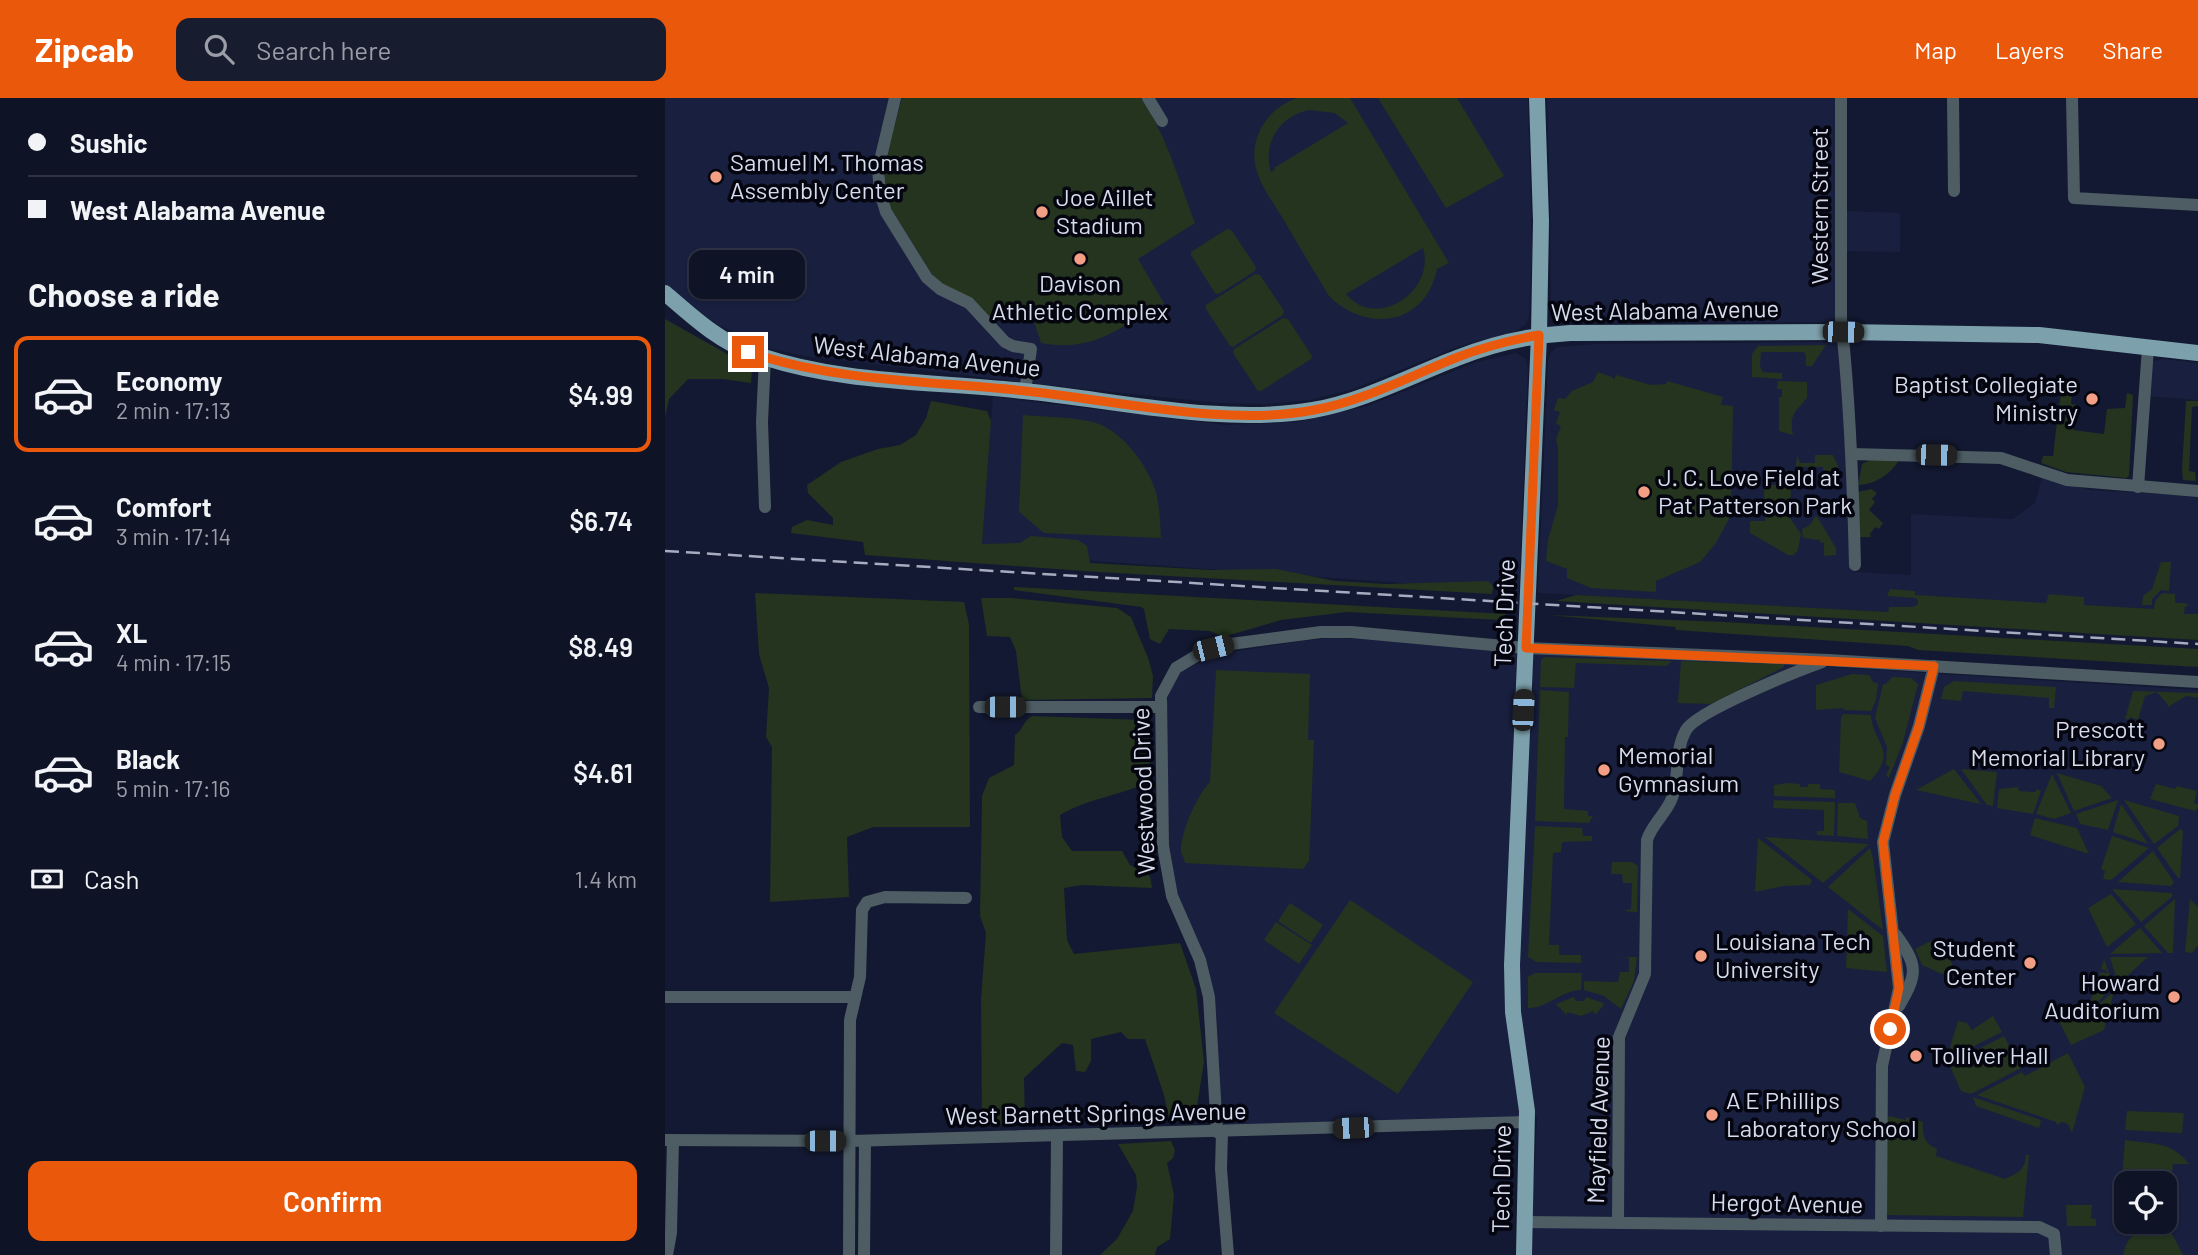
<!DOCTYPE html>
<meta charset="utf-8">
<style>
body{margin:0;font-family:Barlow,sans-serif;background:#171c2e;color:#f1f3f6;height:100vh;display:flex;flex-direction:column;font-size:26px;white-space:nowrap}
*{box-sizing:border-box;margin:0}
p{font-size:23px;color:#9b9ea7}
.icon{flex:none;width:38px;height:38px;fill:none;stroke:currentColor;stroke-width:2;stroke-linecap:round;stroke-linejoin:round}
.map{position:relative;flex:1;overflow:hidden}
.details{display:flex;flex-direction:column;background:#0e1326;width:665px}
.details>*{flex:none}
.guide{display:grid;align-content:center;height:154px;padding:0 28px;background:#0e1326}
.buttons{position:absolute;left:1449px;top:1073px;display:grid;gap:14px}
.buttons a{display:grid;place-items:center;width:63px;height:63px;border-radius:14px;background:#0e1326;box-shadow:0 2px 5px #0004,0 0 0 2px #2e3243;font-size:35px}
.end{position:absolute;width:32px;height:32px;margin:-16px;border:9px solid #ea580c;background:#fff;box-shadow:0 0 0 4px #fff}
.from{border-radius:50%}
.bubble{position:absolute;height:49px;border-radius:14px;background:#0e1326;box-shadow:0 2px 5px #0004,0 0 0 2px #2e3243;font-size:23px;font-weight:600;line-height:49px;text-align:center}
.car{position:absolute;width:21px;height:42px;margin:-21px -10px;border-radius:9px;box-shadow:0 0 5px 2px #0007;background:linear-gradient(#222 24%,#8ab4d8 0 40%,#222 0 76%,#8ab4d8 0 86%,#222 0)}
.guide b{display:flex;align-items:center;gap:24px;height:66px;font-size:26px}
.guide b+b{border-top:2px solid #2e3243}
.guide i{width:18px;height:18px;background:#f1f3f6}
ul{padding:0;list-style:none}
li{display:flex;align-items:center;gap:21px;height:116px;margin:0 14px 10px;padding:0 14px;border:4px solid transparent;border-radius:14px}
li div{flex:1}
li b{display:block;font-size:26px}
li em{font-style:normal;font-weight:600}
li.on{border-color:#ea580c}
li>.icon{width:63px;height:63px;stroke-width:1.5}
h2{padding:0 28px;font-size:32px;line-height:84px}
.pay{display:flex;align-items:center;gap:18px;height:77px;padding:0 28px;font-size:26px}
.pay p{margin-inline-start:auto}
.cta{display:flex;gap:14px;margin-top:auto;padding:14px 28px}
.cta a{flex:1;height:80px;border-radius:14px;background:#ea580c;color:#fff;font-size:28px;font-weight:600;line-height:80px;text-align:center}
header{display:flex;align-items:center;gap:42px;box-sizing:border-box;height:98px;padding:0 35px;background:#ea580c;color:#fff}
header strong{font-size:33px}
nav{display:flex;gap:38px;margin-inline-start:auto;font-size:24px}
.search{width:490px;height:63px;background:#171c2e;display:flex;align-items:center;gap:18px;box-sizing:border-box;padding:0 24px;border-radius:14px;color:#9b9ea7;font-size:26px}
main{display:flex;flex:1;min-height:0}
.map>svg:first-child{display:block}
.built{fill:#191f3f;fill-rule:evenodd}
.green{fill:#24341e;fill-rule:evenodd}
.lines{fill:none;stroke-linecap:round;stroke-linejoin:round}
.minor{stroke:#4d5d63;stroke-width:12}
.major{stroke:#7da1ac;stroke-width:16}
.rail{stroke:#a7acc0;stroke-width:2.5;stroke-dasharray:14 7;stroke-linecap:butt}
.route{stroke:#ea580c;stroke-width:9}
.poi-dot{fill:#f39f85;stroke:#04050f;stroke-width:2.5}
.labels{text-anchor:middle;stroke-width:7;stroke-linejoin:round;paint-order:stroke}
.poi-label{font-size:24px;fill:#d6dbed;stroke:#04050f;text-anchor:start}
.street-label{font-size:24px;fill:#d6dbed;stroke:#04050f}
</style>
<header>
<strong>Zipcab</strong>
<div class="search"><svg class="icon" aria-label="search" viewBox="0 0 24 24"><circle cx="10" cy="10" r="6"/><path d="M15 15l6 6"/></svg>Search here</div>
<nav><a>Map</a><a>Layers</a><a>Share</a></nav>
</header>
<main>
<section class="details">
<div class="guide">
<b><i class="from"></i>Sushic</b>
<b><i></i>West Alabama Avenue</b>
</div>
<h2>Choose a ride</h2>
<ul>
<li class="on"><svg class="icon" aria-label="car" viewBox="0 0 24 24"><path d="M5 17H2v-5l4-1 3-4h7l3 4 3 1v5h-3M9 17h6M6 11h13"/><circle cx="7" cy="17" r="2"/><circle cx="17" cy="17" r="2"/></svg><div><b>Economy</b><p>2 min · 17:13</p></div><em>$4.99</em></li>
<li><svg class="icon" aria-label="car" viewBox="0 0 24 24"><path d="M5 17H2v-5l4-1 3-4h7l3 4 3 1v5h-3M9 17h6M6 11h13"/><circle cx="7" cy="17" r="2"/><circle cx="17" cy="17" r="2"/></svg><div><b>Comfort</b><p>3 min · 17:14</p></div><em>$6.74</em></li>
<li><svg class="icon" aria-label="car" viewBox="0 0 24 24"><path d="M5 17H2v-5l4-1 3-4h7l3 4 3 1v5h-3M9 17h6M6 11h13"/><circle cx="7" cy="17" r="2"/><circle cx="17" cy="17" r="2"/></svg><div><b>XL</b><p>4 min · 17:15</p></div><em>$8.49</em></li>
<li><svg class="icon" aria-label="car" viewBox="0 0 24 24"><path d="M5 17H2v-5l4-1 3-4h7l3 4 3 1v5h-3M9 17h6M6 11h13"/><circle cx="7" cy="17" r="2"/><circle cx="17" cy="17" r="2"/></svg><div><b>Black</b><p>5 min · 17:16</p></div><em>$4.61</em></li>
</ul>
<div class="pay"><svg class="icon" aria-label="cash" viewBox="0 0 24 24"><path d="M3 7h18v10H3z"/><circle cx="12" cy="12" r="2"/></svg>Cash<p>1.4 km</p></div>
<div class="cta"><a>Confirm</a></div>
</section>
<div class="map">
<svg width="1533" height="1157" viewBox="0 0 1533 1157">
<rect width="100%" height="100%" fill="#131932"/>
<g class="built">
<path d="M0 0H863L867 156 864 219 860 227 849 234 795 248 688 291 645 302 601 306 554 305 391 288 140 258 102 250 49 225 0 186Z"/>
<path d="M882 0H1172V217L1170 221 1159 224 894 225 888 222 886 217 885 105Z"/>
<path d="M1181 113 1235 115V154L1180 153Z"/>
<path d="M1171 244 1175 245 1186 468 1189 474 1246 477V416L1348 421 1370 405 1377 378 1424 392 1533 398V527L1204 513 873 495 883 263 886 254 892 249 932 246Z"/>
<path d="M851 255 861 261 863 271 854 493 315 455 328 299 561 327 633 324 703 308 811 264Z"/>
<path d="M1497 261 1533 265V302L1483 298 1487 264Z"/>
<path d="M670 540 861 550 1533 592V1157H865L872 1019 564 1027 560 1025 555 1017 547 890 544 872 534 845 514 804 504 760 500 614 503 599 508 585 516 574 548 557 636 543ZM1461 1085H1500V1124H1461Z"/>
</g>
<g class="green">
<path d="M237 0H476C502 38 514 83 530 125L473 161 499 205C455 229 429 255 376 245L367 217 330 224 270 181 222 104 219 74 222 55Z"/>
<path d="M633 0H685L784 165 772 171C761 227 702 236 664 198 648 172 633 146 617 119 607 103 594 86 590 66 585 37 605 8 633 0ZM644 12 670 15 683 25 609 70 610 72 606 74C597 45 615 18 644 12ZM758 150C771 193 711 233 681 196Z"/>
<path d="M713 0H792L839 78 781 110Z"/>
<path d="M562 131 567 133 591 169 590 173 554 196 550 195 526 157V154Z"/>
<path d="M590 176 595 177 619 213 618 217 568 249 565 248 541 211V207Z"/>
<path d="M618 220 623 221 647 258 646 261 596 293H593L568 255 569 251Z"/>
<path d="M0 221 87 270 86 285 58 281H23L4 301 0 319Z"/>
<path d="M1161 247 1147 268H1141V258L1139 254H1096L1095 269 1098 274 1117 275V281L1087 279V256L1093 248Z"/>
<path d="M933 274 947 279 949 282 951 277 986 287 1001 286 1002 283 1058 299 1056 307 1068 308 1066 417 1051 445 1035 464 991 483V494L926 490 902 480V471L881 463 883 442 893 407V350L891 342 896 328 891 326 895 314 889 312 893 300 900 301 907 293 928 284Z"/>
<path d="M1113 283 1142 284V300C1130 315 1124 315 1128 337L1114 333V299H1117V291H1112Z"/>
<path d="M1402 295H1407L1406 306 1411 307 1408 332 1439 336 1442 311 1460 310 1462 295 1468 297 1464 378 1461 380 1401 374 1376 365 1378 358H1388L1392 324 1398 323 1402 317 1400 311 1394 308 1396 296Z"/>
<path d="M266 303 322 313 326 323 317 446 355 445 366 438 413 442 422 448 425 465 545 472 611 471 670 483 721 486 823 483 828 488 827 496 433 474 200 457 198 444 126 435 127 429 142 422 168 427V420L143 395 142 387 176 364 213 351 235 347 251 337 261 320Z"/>
<path d="M1521 303H1533V308L1527 309 1524 373 1530 374 1531 383 1518 382 1517 372Z"/>
<path d="M358 317C378 319 416 319 434 326 459 336 481 366 490 391 495 407 495 424 496 440L379 435 354 414Z"/>
<path d="M1132 357 1135 365H1150V357H1168L1173 368 1174 375 1158 381V369H1136V374L1133 375V377L1136 378V382H1141V387L1129 385Z"/>
<path d="M1235 360C1228 375 1209 387 1193 387L1197 366 1205 362Z"/>
<path d="M1115 385H1126L1125 420 1136 436 1133 452 1129 457H1123L1085 435V423H1100L1099 391 1104 387H1115Z"/>
<path d="M1206 391 1212 395 1207 401 1210 404 1204 412 1218 425 1214 431 1210 429 1205 436 1206 439H1195L1193 394Z"/>
<path d="M1151 417 1171 450V457L1159 458V445L1155 444V442L1138 440 1137 431 1145 427Z"/>
<path d="M1496 464H1506L1504 493 1496 492 1487 501V507H1477L1478 498 1487 491Z"/>
<path d="M349 489 841 516 836 522 682 514 616 522 558 539 545 533 504 531 495 546 485 541 479 511 476 509 349 492Z"/>
<path d="M1225 491 1250 493V497L1381 505 1384 496 1419 499V507L1489 511 1490 503 1497 495 1510 496V505H1520L1524 508H1520L1519 516H1533V542L891 503 911 497 1223 514 1224 509H1248L1253 506V502L1250 500 1222 498Z"/>
<path d="M90 495 299 504 304 526 305 729H208L182 739 184 799 105 804 107 649 101 639 104 590 94 556Z"/>
<path d="M316 500H346L452 510 466 519 483 560 488 578 487 600 357 602 351 553 345 539 322 538Z"/>
<path d="M884 517 1059 524 1533 551V569L1253 552 1243 548 1011 532 1010 529Z"/>
<path d="M879 559 1006 563V564L1001 568 911 565 909 590 875 589 876 562Z"/>
<path d="M1016 563 1119 566V569L1046 606 1013 605Z"/>
<path d="M551 572 645 576 643 642H649L644 763 638 771 520 765C520 764 517 755 516 754 515 735 532 697 545 684Z"/>
<path d="M1187 576 1204 577 1208 584 1213 585 1211 602 1206 613 1179 612 1178 610 1151 612V587Z"/>
<path d="M1227 579 1246 580 1253 586 1238 644 1224 680 1221 677 1225 669 1221 667 1222 649 1210 620 1218 586H1221Z"/>
<path d="M1289 583 1391 589 1389 610H1384V600L1298 593 1296 603 1276 601 1279 589Z"/>
<path d="M875 592 904 594 903 639H900L899 711 923 713V718H928L924 725 870 723Z"/>
<path d="M1468 593 1533 595V600L1521 598 1503 609V607L1492 594 1480 598 1473 622 1465 619 1464 622 1460 621Z"/>
<path d="M1178 616 1206 617C1208 646 1234 652 1205 683L1174 674 1176 619Z"/>
<path d="M367 618 477 622C489 638 486 667 481 685 453 698 422 701 395 717L397 739 407 753H457L465 767 485 778 487 790 417 787 399 790 402 842 409 856 515 845 531 891 539 964 531 1014 504 1020 499 997 480 941H463L456 934 426 941V963L420 974 411 973 408 947 397 945 359 980 360 1024 317 1028 316 901 321 835 315 818 317 698 324 680 349 667 350 637C358 632 358 623 367 618Z"/>
<path d="M1289 671 1316 706 1251 692Z"/>
<path d="M1296 671 1332 674 1328 708 1322 707Z"/>
<path d="M1392 675 1436 688 1447 700 1409 713Z"/>
<path d="M1387 676 1406 715 1389 721 1371 716Z"/>
<path d="M1123 685 1135 686V689H1143V686H1155V691L1170 692V700L1109 698V687Z"/>
<path d="M1491 686 1510 691 1512 688 1532 693 1529 705 1533 706V710L1530 713 1485 701Z"/>
<path d="M1353 689 1354 693 1370 694 1372 691 1376 693 1368 716 1332 710 1334 691Z"/>
<path d="M1109 702 1170 704 1169 738 1152 737V733H1159V712L1108 710Z"/>
<path d="M1453 702 1443 732 1415 726 1411 716Z"/>
<path d="M1459 702 1514 718 1513 728 1489 746Z"/>
<path d="M1173 705H1190L1195 720 1202 723 1203 741 1172 738Z"/>
<path d="M1456 706 1483 746 1448 734Z"/>
<path d="M1370 720 1412 730 1424 756 1365 737Z"/>
<path d="M870 728 917 730 918 738H927V743L897 744 896 754 888 755 884 847H894V857H916V865L871 864 863 859Z"/>
<path d="M1515 731 1518 733 1515 780H1513L1492 750Z"/>
<path d="M1447 738 1484 750 1446 782 1438 781 1440 773 1436 771Z"/>
<path d="M1100 739 1203 746H1204L1158 785Z"/>
<path d="M1093 740 1147 782 1145 787 1118 788 1090 794Z"/>
<path d="M1205 750 1208 760 1218 832 1163 789Z"/>
<path d="M1488 753 1509 784 1506 788 1453 784Z"/>
<path d="M947 764H967L973 768 972 814 958 813 966 811 967 785H958L957 776H946Z"/>
<path d="M1447 791 1506 795 1508 798 1476 824Z"/>
<path d="M1446 796 1471 826 1442 849 1423 810Z"/>
<path d="M1510 801 1508 855H1503L1479 828Z"/>
<path d="M1525 801 1533 809V847L1527 855 1520 854Z"/>
<path d="M685 802 808 884 733 996 609 915Z"/>
<path d="M625 805 658 827 646 845 613 823Z"/>
<path d="M1183 811 1218 838 1222 874 1181 870Z"/>
<path d="M611 824 647 847 634 866 599 842Z"/>
<path d="M1475 830 1497 855 1445 856Z"/>
<path d="M1274 839 1288 868 1287 873 1277 876 1257 867 1250 851Z"/>
<path d="M956 859H972L969 883 956 911 939 898 919 892V883L953 884 955 874H964V860Z"/>
<path d="M1445 859H1483L1453 886Z"/>
<path d="M1439 861 1449 889 1422 913 1435 874 1442 875V873L1436 871Z"/>
<path d="M870 875H917L916 892C894 893 882 911 863 910V879Z"/>
<path d="M1449 893 1439 932 1406 947 1388 911 1419 921 1421 917Z"/>
<path d="M909 899 911 903H919L921 899 938 905V908L930 917 929 913 916 918 902 914V917L891 906Z"/>
<path d="M1328 918 1337 934 1281 962 1293 923 1302 925 1307 932Z"/>
<path d="M1339 938 1356 970 1306 996 1296 993 1284 966Z"/>
<path d="M1403 955 1420 989 1407 1035 1403 1026 1397 1024 1392 1027 1391 1024 1312 997 1357 974 1360 978Z"/>
<path d="M1308 999 1376 1022 1374 1030 1311 1008Z"/>
<path d="M1462 1013 1519 1015 1517 1035 1460 1032Z"/>
<path d="M1225 1018 1240 1022 1241 1019 1258 1024C1257 1037 1259 1045 1272 1051L1271 1058 1340 1081C1353 1075 1360 1072 1361 1057H1364L1358 1119 1222 1117V1020Z"/>
<path d="M1460 1042C1486 1046 1507 1043 1524 1066H1508L1506 1083 1457 1079Z"/>
<path d="M506 1043 510 1052 508 1060 502 1065 509 1097 505 1141 492 1149 490 1157H435L452 1141 468 1113 472 1089 471 1077 453 1046Z"/>
<path d="M1401 1107H1427L1426 1120 1431 1121V1128H1402Z"/>
<path d="M1489 1127 1507 1136 1518 1157H1458C1461 1140 1473 1130 1489 1127Z"/>
</g>
<g class="lines">
<g class="minor">
<path d="M230 0 213 71 215 94 221 114 262 180 275 191 304 205 340 244 348 248 366 251 360 293"/>
<path d="M483 0 497 23"/>
<path d="M1176 0V221C1185 302 1188 384 1190 467"/>
<path d="M1288 0 1289 93"/>
<path d="M1407 0 1409 100 1533 107"/>
<path d="M1187 356 1336 360 1402 382 1533 393"/>
<path d="M1473 389 1483 250"/>
<path d="M100 409 97 324 100 259"/>
<path d="M314 609H495"/>
<path d="M1231 837C1253 867 1253 876 1234 908"/>
<path d="M0 899H190"/>
<path d="M552 1034 544 899 535 862 507 798 498 748 496 598 511 570 536 555 566 546 656 534H686L861 550 1163 562 1533 584"/>
<path d="M557 1034 556 1071 563 1157"/>
<path d="M0 1042 185 1043 862 1024"/>
<path d="M859 1124 1374 1129 1389 1136 1391 1157"/>
<path d="M953 1125 954 939 980 876 982 742C987 726 1001 716 1007 700 1015 678 1009 653 1021 632 1032 613 1132 573 1157 564"/>
<path d="M1216 1128 1217 968 1234 890 1218 744 1230 697 1254 628 1269 568"/>
<path d="M2 1157 6 1135 8 1042"/>
<path d="M184 1157 185 922 195 879 197 812 202 804 220 799 301 800"/>
<path d="M199 1157 200 1043"/>
<path d="M391 1157 392 1038"/>
</g>
<g class="major">
<path d="M0 195C27 218 53 243 87 255 172 286 269 283 359 293 450 302 558 328 648 312 699 303 745 278 792 260 829 245 866 237 905 235L1178 234 1374 237 1533 255"/>
<path d="M859 1157 862 1013 848 914 847 867 874 237 876 123 872 0"/>
</g>
<path class="rail" d="M0 453 1533 546"/>
</g>
<g class="lines">
<path class="route" d="M83 254C172 284 268 283 360 293 450 302 560 329 649 312 699 303 745 278 793 259 819 249 846 242 874 237L861 550 1269 568 1254 628 1230 697 1218 744 1234 890 1225 931"/>
</g>
<g class="poi-dot">
<circle cx="51" cy="79" r="7"/>
<circle cx="377" cy="114" r="7"/>
<circle cx="415" cy="161" r="7"/>
<circle cx="1427" cy="301" r="7"/>
<circle cx="979" cy="394" r="7"/>
<circle cx="1494" cy="646" r="7"/>
<circle cx="939" cy="672" r="7"/>
<circle cx="1036" cy="858" r="7"/>
<circle cx="1365" cy="865" r="7"/>
<circle cx="1509" cy="899" r="7"/>
<circle cx="1251" cy="958" r="7"/>
<circle cx="1047" cy="1017" r="7"/>
</g>
<g class="labels">
<g class="poi-label">
<text x="65" y="73">Samuel M. Thomas<tspan x="65" dy="28">Assembly Center</tspan></text>
<text x="391" y="108">Joe Aillet<tspan x="391" dy="28">Stadium</tspan></text>
<text x="415" y="194" text-anchor="middle">Davison<tspan x="415" dy="28">Athletic Complex</tspan></text>
<text x="1413" y="295" text-anchor="end">Baptist Collegiate<tspan x="1413" dy="28">Ministry</tspan></text>
<text x="993" y="388">J. C. Love Field at<tspan x="993" dy="28">Pat Patterson Park</tspan></text>
<text x="1480" y="640" text-anchor="end">Prescott<tspan x="1480" dy="28">Memorial Library</tspan></text>
<text x="953" y="666">Memorial<tspan x="953" dy="28">Gymnasium</tspan></text>
<text x="1050" y="852">Louisiana Tech<tspan x="1050" dy="28">University</tspan></text>
<text x="1351" y="859" text-anchor="end">Student<tspan x="1351" dy="28">Center</tspan></text>
<text x="1495" y="893" text-anchor="end">Howard<tspan x="1495" dy="28">Auditorium</tspan></text>
<text x="1265" y="966">Tolliver Hall</text>
<text x="1061" y="1011">A E Phillips<tspan x="1061" dy="28">Laboratory School</tspan></text>
</g>
<g class="street-label">
<text transform="translate(1155 108) rotate(-90)" y="8">Western Street</text>
<text transform="translate(1000 213) rotate(-1)" y="8">West Alabama Avenue</text>
<text transform="translate(262 259) rotate(6)" y="8">West Alabama Avenue</text>
<text transform="translate(840 515) rotate(-88)" y="8">Tech Drive</text>
<text transform="translate(479 693) rotate(-92)" y="8">Westwood Drive</text>
<text transform="translate(431 1016) rotate(-1)" y="8">West Barnett Springs Avenue</text>
<text transform="translate(934 1022) rotate(-88)" y="8">Mayfield Avenue</text>
<text transform="translate(837 1081) rotate(-89)" y="8">Tech Drive</text>
<text transform="translate(1122 1106) rotate(1)" y="8">Hergot Avenue</text>
</g>
</g>
</svg>
<div class="buttons">
<a><svg class="icon" aria-label="locate" viewBox="0 0 24 24"><circle cx="12" cy="12" r="6"/><path d="M12 2v4M12 18v4M2 12h4M18 12h4"/></svg></a>
</div>
<i class="end from" style="left:1225px;top:931px"></i>
<i class="end" style="left:83px;top:254px"></i>
<div class="bubble" style="left:24px;top:152px;width:116px">4 min</div>
<i class="car" style="left:1178px;top:234px;rotate:91deg"></i>
<i class="car" style="left:1271px;top:357px;rotate:91deg"></i>
<i class="car" style="left:548px;top:550px;rotate:76deg"></i>
<i class="car" style="left:340px;top:609px;rotate:90deg"></i>
<i class="car" style="left:858px;top:612px;rotate:3deg"></i>
<i class="car" style="left:688px;top:1030px;rotate:268deg"></i>
<i class="car" style="left:160px;top:1043px;rotate:90deg"></i>
</div>
</main>
